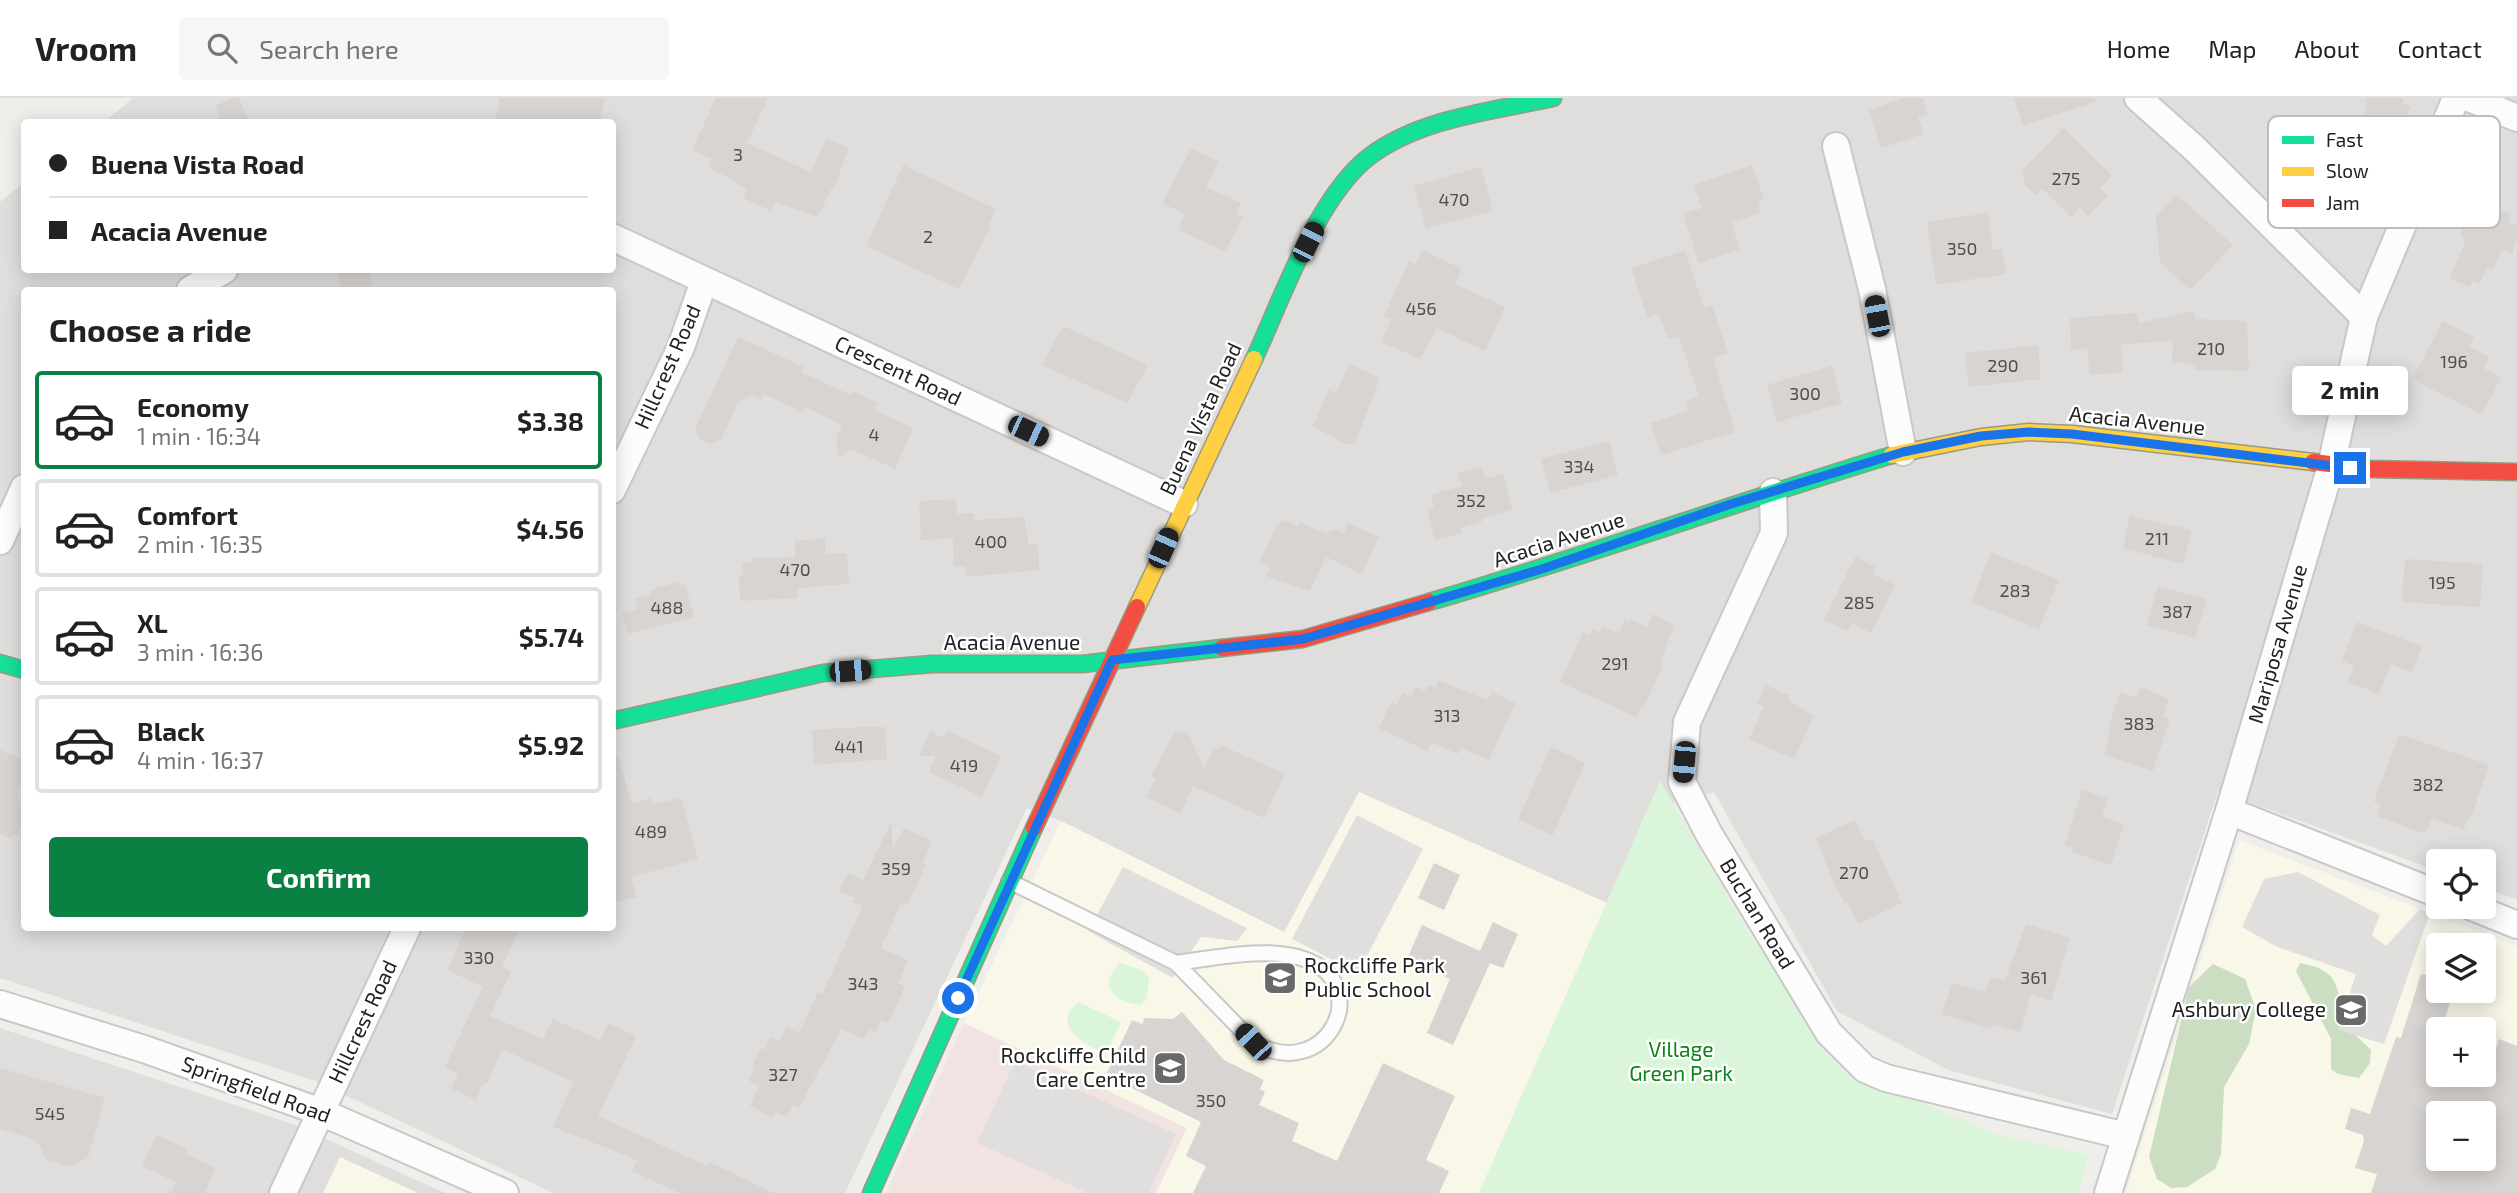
<!DOCTYPE html>
<meta charset="utf-8">
<style>
body{margin:0;font-family:"Exo 2",sans-serif;background:#f6f6f6;color:#222;height:100vh;display:flex;flex-direction:column;font-size:26px;white-space:nowrap}
*{box-sizing:border-box;margin:0}
p{font-size:23px;color:#767676}
.icon{flex:none;width:38px;height:38px;fill:none;stroke:currentColor;stroke-width:2;stroke-linecap:round;stroke-linejoin:round}
.map{position:relative;flex:1;overflow:hidden}
.drawer{position:absolute;left:21px;top:189px;width:595px;height:644px;display:flex;flex-direction:column;background:#fff;border-radius:7px;box-shadow:0 4px 18px #0003}
.drawer>*{flex:none}
.guide{position:absolute;left:21px;top:21px;width:595px;height:154px;border-radius:7px;box-shadow:0 4px 18px #0003;display:grid;align-content:center;height:154px;padding:0 28px;background:#fff}
.tools{position:absolute;left:2426px;top:751px;display:grid;gap:14px}
.tools a{display:grid;place-items:center;width:70px;height:70px;border-radius:7px;background:#fff;box-shadow:0 4px 18px #0003;font-size:35px}
.end{position:absolute;width:32px;height:32px;margin:-16px;border:9px solid #1a73e8;background:#fff;box-shadow:0 0 0 4px #fff}
.from{border-radius:50%}
.bubble{position:absolute;height:49px;border-radius:7px;background:#fff;box-shadow:0 4px 18px #0003;font-size:23px;font-weight:700;line-height:49px;text-align:center}
.car{position:absolute;width:21px;height:42px;margin:-21px -10px;border-radius:9px;box-shadow:0 0 5px 2px #0007;background:linear-gradient(#222 24%,#8ab4d8 0 40%,#222 0 76%,#8ab4d8 0 86%,#222 0)}
.guide b{display:flex;align-items:center;gap:24px;height:66px;font-size:26px}
.guide b+b{border-top:2px solid #e0e0e0}
.guide i{width:18px;height:18px;background:#222}
ul{padding:0;list-style:none}
li{display:flex;align-items:center;gap:21px;height:98px;margin:0 14px 10px;padding:0 14px;border:4px solid #e0e0e0;border-radius:7px}
li div{flex:1}
li b{display:block;font-size:26px}
li em{font-style:normal;font-weight:700}
li.selected{border-color:#0b8043}
li>.icon{width:63px;height:63px;stroke-width:1.5}
h2{padding:0 28px;font-size:32px;line-height:84px}
.button{display:flex;gap:14px;margin-top:auto;padding:14px 28px}
.button a{flex:1;height:80px;border-radius:7px;background:#0b8043;color:#fff;font-size:28px;font-weight:700;line-height:80px;text-align:center}
header{display:flex;align-items:center;gap:42px;box-sizing:border-box;height:98px;padding:0 35px;background:#fff;border-bottom:2px solid #e0e0e0}
header strong{font-size:33px}
nav{display:flex;gap:38px;margin-inline-start:auto;font-size:24px}
.search{width:490px;height:63px;background:#f6f6f6;display:flex;align-items:center;gap:18px;box-sizing:border-box;padding:0 24px;border-radius:7px;color:#767676;font-size:26px}
.map>svg:first-child{display:block}
.residential{fill:#dfdedc;fill-rule:evenodd}
.commercial{fill:#f1e3e1}
.education{fill:#f8f7e8;fill-rule:evenodd}
.forest{fill:#cbdec1}
.park{fill:#daf5da}
.parking{fill:#e0dfde}
.building{fill:#d7d4d2;fill-rule:evenodd}
.lines{fill:none;stroke-linecap:round;stroke-linejoin:round}
.lane-casing{stroke:#c9c8c7;stroke-width:18}
.street-casing{stroke:#c9c8c7;stroke-width:30}
.fast-casing{stroke:#999a82;stroke-width:19}
.slow-casing{stroke:#999a82;stroke-width:19}
.jam-casing{stroke:#999a82;stroke-width:19}
.lane{stroke:#fdfcfc;stroke-width:14}
.street{stroke:#fdfcfc;stroke-width:26}
.fast{stroke:#16e098;stroke-width:16}
.slow{stroke:#ffcf43;stroke-width:16}
.jam{stroke:#f24e42;stroke-width:16}
.route{stroke:#1a73e8;stroke-width:9}
.labels{text-anchor:middle;stroke-width:5;stroke-linejoin:round;paint-order:stroke}
.number-label{font-size:18px;fill:#4f4e4e}
.street-label{font-size:21px;fill:#222;stroke:#fff}
.poi-label{font-size:21px;fill:#222;stroke:#fff;text-anchor:end}
.park-label{font-size:21px;fill:#0c8416;stroke:#fff}
.key{fill:#fff;stroke:#bdbdbd;stroke-width:2}
.key-label{font-size:19px;fill:#222}
</style>
<header>
<strong>Vroom</strong>
<div class="search"><svg class="icon" aria-label="search" viewBox="0 0 24 24"><circle cx="10" cy="10" r="6"/><path d="M15 15l6 6"/></svg>Search here</div>
<nav><a>Home</a><a>Map</a><a>About</a><a>Contact</a></nav>
</header>
<div class="map">
<svg width="2517" height="1095" viewBox="0 0 2517 1095">
<rect width="100%" height="100%" fill="#f0eeeb"/>
<g class="residential">
<path d="M133 0H2517V802L2483 789V763H2438V773L2218 693 2112 1016 1948 972 1837 913 1714 694 1647 712 1607 805 1359 694 1285 835 1061 723 1027 710 845 1095H553L315 983 0 880V104L24 85V172H612V24H104ZM24 192H612V830H24Z"/>
<path d="M0 930 293 1026 445 1095H0Z"/>
</g>
<path class="commercial" d="M964 925 1187 1030 1156 1095H886Z"/>
<g class="education">
<path d="M1359 694 1607 805 1479 1095H1156L1187 1030 964 925 1061 723 1284 834Z"/>
<path d="M2239 742 2517 848V1095H2126ZM2438 847H2483V892H2438ZM2438 931H2483V976H2438ZM2438 1015H2483V1060H2438Z"/>
<path d="M340 1059 418 1095H323Z"/>
</g>
<g class="forest">
<path d="M2300 865C2347 873 2333 896 2349 928 2354 937 2364 945 2371 952L2370 965 2359 980 2338 976 2331 971V941L2296 873Z"/>
<path d="M2213 866 2245 881 2256 912 2249 946 2224 989 2221 1056 2215 1071 2187 1089 2171 1090 2157 1081 2149 1059 2189 889Z"/>
</g>
<g class="park">
<path d="M1660 683 1751 839 1858 977 1995 1036 2089 1057 2078 1095H1479Z"/>
<path d="M1119 865 1142 872 1149 880 1147 900 1141 907C1125 905 1107 899 1109 880Z"/>
<path d="M1078 904 1121 924 1106 956C1090 948 1063 938 1068 915Z"/>
</g>
<g class="parking">
<path d="M1357 717 1423 751 1358 875 1292 841Z"/>
<path d="M1123 769 1247 830 1237 843 1201 839 1173 880 1088 833Z"/>
<path d="M2298 774 2380 817 2372 837 2386 848 2420 811 2430 815 2384 946 2338 932 2356 876 2277 849 2242 829 2264 781Z"/>
<path d="M1015 963 1176 1036 1149 1095H1088L977 1045Z"/>
</g>
<g class="building">
<path d="M233 0H239L249 24H222L215 7Z"/>
<path d="M500 0H605L600 24H495Z"/>
<path d="M716 0H768L747 45 811 74 826 40 849 50 833 92 831 91 818 119 775 104 771 113 743 100 747 91 709 69 712 61 692 52Z"/>
<path d="M1904 0H1923L1928 16 1918 19 1924 36 1881 50 1869 12Z"/>
<path d="M2014 0H2095L2096 4 2023 28Z"/>
<path d="M2366 0H2404L2402 5 2411 9 2384 83 2383 86 2388 89 2371 125 2325 105 2346 55 2323 45 2334 21 2356 31 2367 9Z"/>
<path d="M2063 30 2112 77 2100 90 2108 98 2088 118 2080 110 2072 119 2042 91 2036 97 2025 87 2022 73Z"/>
<path d="M1191 51 1218 63 1206 89 1241 105 1236 116 1243 119 1225 153 1178 132 1185 116 1162 105Z"/>
<path d="M903 67 996 111 988 128 990 129 959 191 866 148Z"/>
<path d="M1752 67 1764 101 1758 103 1761 115 1731 124 1740 151 1699 165 1683 116 1702 110 1694 87Z"/>
<path d="M1481 69 1493 113 1426 130 1414 88Z"/>
<path d="M2177 97 2233 147 2190 192 2160 164 2156 119Z"/>
<path d="M2474 102 2511 116 2508 124 2517 127V141L2512 155 2502 151 2493 172 2487 169 2480 186 2472 183 2470 189 2450 181 2466 141 2460 138Z"/>
<path d="M1988 115 1993 152 2002 151 2006 176 1936 187 1927 124Z"/>
<path d="M1422 152 1462 171 1455 186 1505 209 1485 253 1437 230 1420 261 1381 244 1391 222 1384 218 1409 163 1416 166Z"/>
<path d="M1685 152 1704 210 1712 207 1728 255 1713 260 1735 334 1661 357 1651 325 1689 313 1686 303 1699 299 1679 238 1668 241 1659 216 1648 220 1631 170Z"/>
<path d="M358 172H370L373 192H341L338 175Z"/>
<path d="M2193 213 2195 221 2247 223 2249 273 2196 272V268L2172 263 2173 242 2121 247 2123 274 2090 277 2087 250 2071 252 2070 220 2136 215 2139 225Z"/>
<path d="M2443 223 2474 239 2469 248 2489 259 2483 270 2501 280 2482 316 2418 285 2420 283 2413 279Z"/>
<path d="M1063 228 1148 267 1127 305 1042 267Z"/>
<path d="M738 239 804 269 801 274 851 297 853 293 877 305 874 312 913 330 895 371 851 351 838 360 836 339 842 327 805 309 803 314 764 296 762 302 752 297 738 304 721 342 710 346 699 341 695 331Z"/>
<path d="M2038 247 2041 281 1969 289 1965 255Z"/>
<path d="M1349 266 1380 280 1355 345 1346 346 1313 328 1329 292 1336 295Z"/>
<path d="M1832 268 1842 305 1777 324 1767 287Z"/>
<path d="M1609 343 1618 377 1550 395 1541 361Z"/>
<path d="M1482 369 1485 381 1503 376 1513 412 1482 420 1483 423 1461 430 1462 435 1435 442 1427 412 1434 410 1431 397 1462 388 1458 375Z"/>
<path d="M956 401 957 416 974 415V422L1024 419 1029 447 1038 446 1039 472 966 479 965 468 954 469 953 440 921 442 919 403Z"/>
<path d="M2130 418 2192 432 2183 466 2123 450Z"/>
<path d="M1285 422 1298 428 1300 424 1326 436 1335 431 1344 435 1348 425 1379 439 1362 476 1326 459 1310 493 1266 478 1270 468 1260 463 1277 427Z"/>
<path d="M825 441 826 456 847 455 849 486 798 490V500L740 503 739 478 743 477 742 465 751 464V460L795 459V442Z"/>
<path d="M1991 454 2059 482 2039 531 1971 504Z"/>
<path d="M1855 459 1876 469 1873 476 1895 487 1871 535 1852 525 1847 533 1824 522Z"/>
<path d="M2405 461 2483 466 2480 509 2402 504Z"/>
<path d="M679 484 680 487 685 486 694 519 628 536 622 515 637 511 634 501 651 497 650 492Z"/>
<path d="M2158 488 2207 501 2195 540 2147 527Z"/>
<path d="M1653 516 1674 527 1661 564 1663 568 1643 611 1640 610 1636 619 1560 584 1583 534 1590 537 1593 531 1599 534 1602 528 1619 535 1624 522 1629 525 1631 521 1647 529Z"/>
<path d="M2357 524 2422 548 2412 575 2391 566 2379 596 2348 584 2354 568 2342 563Z"/>
<path d="M1439 583 1488 602 1492 594 1515 605 1489 662 1461 650 1458 656 1431 644 1427 653 1379 630 1391 604 1397 607 1403 595 1411 598 1416 589 1425 593 1428 587 1435 590Z"/>
<path d="M1766 587 1790 598 1788 602 1814 618 1794 661 1749 641 1764 609 1757 606Z"/>
<path d="M2141 589 2169 601 2163 619 2170 621 2153 673 2104 657 2110 632 2108 631 2120 594 2137 600Z"/>
<path d="M861 629H885L887 661 814 667 812 632Z"/>
<path d="M930 633 944 640 947 633 1001 658 982 699 929 674 936 657 919 659Z"/>
<path d="M1175 633 1188 634 1204 671 1214 649 1219 651 1221 647 1285 676 1264 720 1193 688 1181 715 1147 699 1156 681 1151 678Z"/>
<path d="M2399 636 2489 667 2470 722 2467 721 2464 731 2431 721 2425 736 2377 718 2381 706 2374 704Z"/>
<path d="M1551 649 1585 665 1553 737 1518 721Z"/>
<path d="M0 652 24 662V677L17 694 24 720 18 736 10 740 0 736Z"/>
<path d="M618 659 632 705 651 700 653 707 681 700 698 761 631 779 637 799 612 805V660Z"/>
<path d="M2082 692 2108 700 2102 719 2124 726 2111 767 2071 754 2073 749 2065 747Z"/>
<path d="M1855 722 1865 744 1872 740 1902 805 1858 826 1847 803 1845 804 1836 790 1816 740Z"/>
<path d="M891 724 893 752 904 730 932 743 923 765 926 767 908 806 901 805 881 850 908 862 898 885 905 889 888 925 881 922 876 935 869 931 864 941 841 931 799 1010 793 1007 787 1019 775 1014 773 1019 750 1008 759 987 749 983 755 971 752 969 761 950 765 952 770 939 779 943 786 929 799 935 818 894 822 896 863 808 853 804 855 800 839 793 848 775 863 782Z"/>
<path d="M1434 765 1460 777 1444 812 1418 800Z"/>
<path d="M1493 824 1518 836 1503 870 1490 865 1453 947 1427 935 1450 881 1407 861 1422 827 1480 853Z"/>
<path d="M2026 826 2070 840 2051 903 2031 896 2020 934 1993 926 1991 931 1942 916 1952 885 1985 894 1991 879 2005 883Z"/>
<path d="M466 830H520L502 869 511 874 490 918 543 941 553 921 600 942 608 925 636 938 598 1018 707 1068 709 1064 774 1095H679L632 1073 637 1063 628 1058 553 1029 573 984 502 951 488 984 483 986 476 1002 451 990 458 976 445 969 483 889 447 872Z"/>
<path d="M2421 876 2438 880V892H2454L2445 920 2438 919V976H2488L2499 941 2517 948V1095H2371L2377 1076 2355 1070 2364 1043 2363 1037 2345 1031 2351 1010 2370 1016 2396 939 2401 940ZM2438 1015H2483V1060H2438Z"/>
<path d="M1182 914 1224 962 1264 982 1260 991 1265 994 1259 1007 1299 1025 1292 1043 1337 1063 1383 965 1455 998 1426 1062 1449 1073 1439 1095H1193L1206 1068 1186 1058 1201 1024 1115 982 1117 979 1107 975 1132 922 1142 926 1145 920 1173 921Z"/>
<path d="M0 970 105 1000 88 1059 71 1069 47 1062 36 1042 0 1031Z"/>
<path d="M157 1037 187 1051 185 1056 215 1070 205 1095H171L176 1084 142 1068Z"/>
</g>
<g class="lines">
<g class="lane-casing">
<path id="lane" d="M1009 783 1176 865 1253 944C1326 988 1377 886 1304 861 1266 848 1215 860 1176 865"/>
</g>
<g class="street-casing">
<g id="street">
<path d="M2138 0 2194 50 2364 219"/>
<path d="M2469 0 2517 20"/>
<path d="M1836 48 1872 191 1903 354"/>
<path d="M612 139 1184 406"/>
<path d="M190 192 224 172"/>
<path d="M612 392 681 249 704 183"/>
<path d="M1773 394 1774 435 1687 624 1682 684 1709 736 1829 935 1865 971 1886 980 2126 1038"/>
<path d="M0 443 24 390"/>
<path d="M2229 713 2438 796"/>
<path d="M2470 808 2517 827"/>
<path d="M0 906 147 952 321 1014 505 1095"/>
<path d="M283 1095 407 830"/>
<path d="M2108 1095 2229 713 2331 368 2364 219 2456 0"/>
</g>
</g>
<g class="fast-casing">
<g id="fast">
<path d="M1254 261C1282 201 1317 98 1370 58 1421 20 1493 13 1553 0"/>
<path d="M1429 504C1584 459 1737 404 1892 357"/>
<path d="M0 565 24 572"/>
<path d="M612 623 823 575 932 566H1082L1222 550"/>
<path d="M871 1095 1034 730"/>
</g>
</g>
<g class="slow-casing">
<g id="slow">
<path d="M1892 357 1981 339 2029 334 2072 336 2313 364"/>
<path d="M1137 509 1254 261"/>
</g>
</g>
<g class="jam-casing">
<g id="jam">
<path d="M2313 364 2370 371 2517 374"/>
<path d="M1222 550 1303 541 1429 504"/>
<path d="M1034 730 1137 509"/>
</g>
</g>
<use href="#lane" class="lane"/>
<use href="#street" class="street"/>
<use href="#fast" class="fast"/>
<use href="#slow" class="slow"/>
<use href="#jam" class="jam"/>
</g>
<g class="lines">
<path class="route" d="M958 900 1112 562 1303 541 1542 471 1731 406 1903 354 1981 338 2029 334 2072 336 2350 370"/>
</g>
<defs>
<g id="school-square" transform="scale(1.75)"><rect x="-9" y="-9" width="18" height="18" rx="4" fill="#6a6968" stroke="#fff"/><path d="M0-5L7-2L0 1L-7-2ZM-4 1L0 2.5L4 1V4Q0 6-4 4Z" fill="#fff"/></g>
</defs>
<g fill-rule="evenodd">
<use href="#school-square" x="1280" y="880"/>
<use href="#school-square" x="2351" y="912"/>
<use href="#school-square" x="1170" y="970"/>
</g>
<g class="labels">
<g class="number-label">
<text x="738" y="63">3</text>
<text x="2066" y="87">275</text>
<text x="1454" y="108">470</text>
<text x="928" y="145">2</text>
<text x="1962" y="157">350</text>
<text x="1421" y="217">456</text>
<text x="2211" y="257">210</text>
<text x="2454" y="270">196</text>
<text x="2003" y="274">290</text>
<text x="1805" y="302">300</text>
<text x="874" y="343">4</text>
<text x="1579" y="375">334</text>
<text x="1471" y="409">352</text>
<text x="2157" y="447">211</text>
<text x="991" y="450">400</text>
<text x="795" y="478">470</text>
<text x="2442" y="491">195</text>
<text x="2015" y="499">283</text>
<text x="1859" y="511">285</text>
<text x="667" y="516">488</text>
<text x="2177" y="520">387</text>
<text x="1615" y="572">291</text>
<text x="1447" y="624">313</text>
<text x="2139" y="632">383</text>
<text x="849" y="655">441</text>
<text x="964" y="674">419</text>
<text x="2428" y="693">382</text>
<text x="651" y="740">489</text>
<text x="896" y="777">359</text>
<text x="1854" y="781">270</text>
<text x="479" y="866">330</text>
<text x="2034" y="886">361</text>
<text x="863" y="892">343</text>
<text x="783" y="983">327</text>
<text x="1211" y="1009">350</text>
<text x="50" y="1022">545</text>
</g>
<g class="street-label">
<text transform="translate(668 269) rotate(-66)" y="7">Hillcrest Road</text>
<text transform="translate(898 273) rotate(25)" y="7">Crescent Road</text>
<text transform="translate(1201 321) rotate(-65)" y="7">Buena Vista Road</text>
<text transform="translate(2137 323) rotate(6)" y="7">Acacia Avenue</text>
<text transform="translate(1559 442) rotate(-18)" y="7">Acacia Avenue</text>
<text x="1012" y="552">Acacia Avenue</text>
<text transform="translate(2278 546) rotate(-74)" y="7">Mariposa Avenue</text>
<text transform="translate(1757 816) rotate(59)" y="7">Buchan Road</text>
<text transform="translate(363 924) rotate(-65)" y="7">Hillcrest Road</text>
<text transform="translate(256 992) rotate(20)" y="7">Springfield Road</text>
</g>
<g class="poi-label">
<text x="1304" y="875" text-anchor="start">Rockcliffe Park<tspan x="1304" dy="24">Public School</tspan></text>
<text x="2326" y="919">Ashbury College</text>
<text x="1146" y="965">Rockcliffe Child<tspan x="1146" dy="24">Care Centre</tspan></text>
</g>
<g class="park-label">
<text x="1681" y="959">Village<tspan x="1681" dy="24">Green Park</tspan></text>
</g>
</g>
<rect x="2268" y="18" width="232" height="112" rx="10" class="key"/>
<rect x="2282" y="38" width="32" height="8" fill="#16e098"/>
<rect x="2282" y="69" width="32" height="9" fill="#ffcf43"/>
<rect x="2282" y="101" width="32" height="8" fill="#f24e42"/>
<g class="key-label">
<text x="2326" y="49">Fast</text>
<text x="2326" y="80">Slow</text>
<text x="2326" y="112">Jam</text>
</g>
</svg>
<div class="tools">
<a><svg class="icon" aria-label="locate" viewBox="0 0 24 24"><circle cx="12" cy="12" r="6"/><path d="M12 2v4M12 18v4M2 12h4M18 12h4"/></svg></a>
<a><svg class="icon" aria-label="layers" viewBox="0 0 24 24"><path d="M12 4l9 5-9 5-9-5zM3 14l9 5 9-5"/></svg></a>
<a>+</a>
<a>−</a>
</div>
<i class="end from" style="left:958px;top:900px"></i>
<i class="end" style="left:2350px;top:370px"></i>
<div class="bubble" style="left:2292px;top:268px;width:116px">2 min</div>
<i class="car" style="left:1308px;top:144px;rotate:26deg"></i>
<i class="car" style="left:1877px;top:218px;rotate:349deg"></i>
<i class="car" style="left:1028px;top:333px;rotate:115deg"></i>
<i class="car" style="left:1163px;top:450px;rotate:24deg"></i>
<i class="car" style="left:850px;top:573px;rotate:85deg"></i>
<i class="car" style="left:1684px;top:664px;rotate:185deg"></i>
<i class="car" style="left:1253px;top:944px;rotate:317deg"></i>
<div class="guide">
<b><i class="from"></i>Buena Vista Road</b>
<b><i></i>Acacia Avenue</b>
</div>
<section class="drawer">
<h2>Choose a ride</h2>
<ul>
<li class="selected"><svg class="icon" aria-label="car" viewBox="0 0 24 24"><path d="M5 17H2v-5l4-1 3-4h7l3 4 3 1v5h-3M9 17h6M6 11h13"/><circle cx="7" cy="17" r="2"/><circle cx="17" cy="17" r="2"/></svg><div><b>Economy</b><p>1 min · 16:34</p></div><em>$3.38</em></li>
<li><svg class="icon" aria-label="car" viewBox="0 0 24 24"><path d="M5 17H2v-5l4-1 3-4h7l3 4 3 1v5h-3M9 17h6M6 11h13"/><circle cx="7" cy="17" r="2"/><circle cx="17" cy="17" r="2"/></svg><div><b>Comfort</b><p>2 min · 16:35</p></div><em>$4.56</em></li>
<li><svg class="icon" aria-label="car" viewBox="0 0 24 24"><path d="M5 17H2v-5l4-1 3-4h7l3 4 3 1v5h-3M9 17h6M6 11h13"/><circle cx="7" cy="17" r="2"/><circle cx="17" cy="17" r="2"/></svg><div><b>XL</b><p>3 min · 16:36</p></div><em>$5.74</em></li>
<li><svg class="icon" aria-label="car" viewBox="0 0 24 24"><path d="M5 17H2v-5l4-1 3-4h7l3 4 3 1v5h-3M9 17h6M6 11h13"/><circle cx="7" cy="17" r="2"/><circle cx="17" cy="17" r="2"/></svg><div><b>Black</b><p>4 min · 16:37</p></div><em>$5.92</em></li>
</ul>
<div class="button"><a>Confirm</a></div>
</section>
</div>
